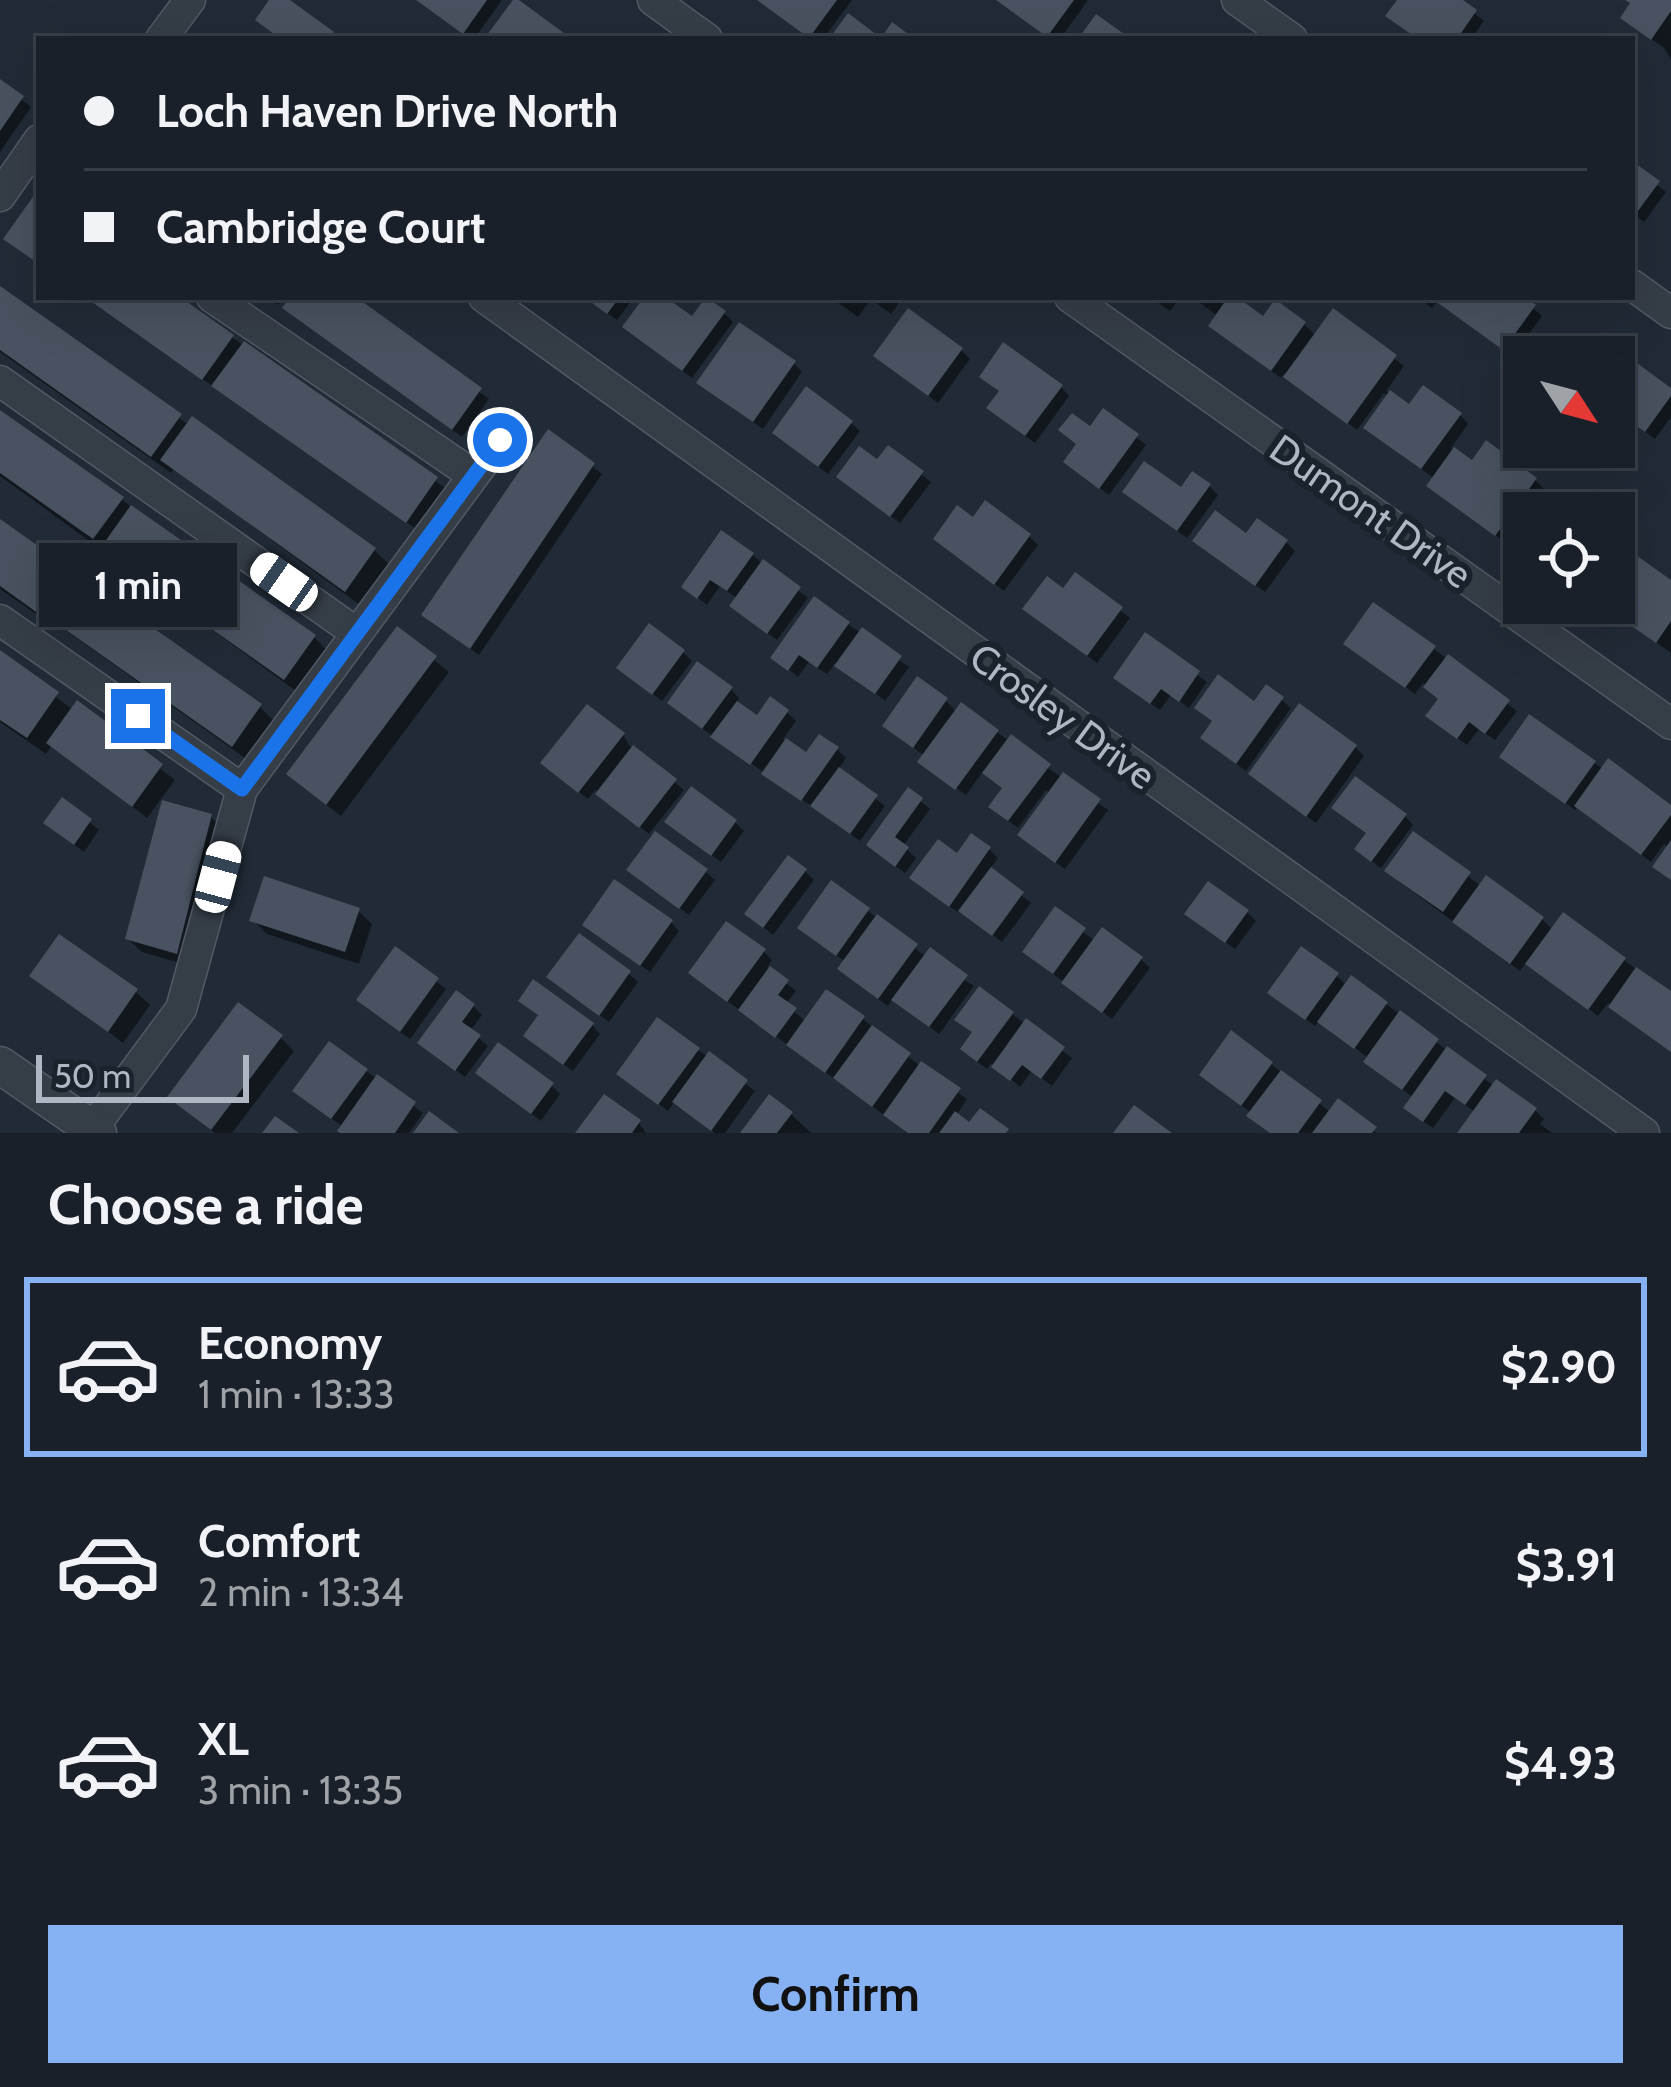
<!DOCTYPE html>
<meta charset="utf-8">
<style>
body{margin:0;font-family:Cabin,sans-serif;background:#262d35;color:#f1f3f6;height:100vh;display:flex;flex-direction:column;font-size:45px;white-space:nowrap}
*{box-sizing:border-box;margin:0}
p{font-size:39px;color:#9fa3a8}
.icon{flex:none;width:66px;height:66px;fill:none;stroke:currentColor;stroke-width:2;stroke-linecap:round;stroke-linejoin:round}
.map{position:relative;height:1133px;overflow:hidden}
.sheet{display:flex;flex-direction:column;background:#192029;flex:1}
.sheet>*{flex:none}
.hud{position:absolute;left:36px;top:36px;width:1599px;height:264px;border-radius:0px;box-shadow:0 12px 48px #0002,0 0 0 3px #373e46;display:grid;align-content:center;height:264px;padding:0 48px;background:#192029}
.needle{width:78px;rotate:126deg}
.tools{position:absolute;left:1503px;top:336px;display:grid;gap:24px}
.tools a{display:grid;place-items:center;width:132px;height:132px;border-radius:0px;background:#192029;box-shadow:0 12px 48px #0002,0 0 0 3px #373e46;font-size:60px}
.scale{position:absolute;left:36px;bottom:30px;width:213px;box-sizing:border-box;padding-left:12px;border:6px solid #afb7c4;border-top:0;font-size:33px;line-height:42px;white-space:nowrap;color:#afb7c4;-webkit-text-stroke:9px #1a222c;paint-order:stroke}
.end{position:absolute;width:54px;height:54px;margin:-27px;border:15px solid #1a73e8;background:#fff;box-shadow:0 0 0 6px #fff}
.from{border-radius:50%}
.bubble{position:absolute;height:84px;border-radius:0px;background:#192029;box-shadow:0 12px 48px #0002,0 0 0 3px #373e46;font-size:39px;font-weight:700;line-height:84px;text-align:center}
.car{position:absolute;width:36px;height:72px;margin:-36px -18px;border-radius:15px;box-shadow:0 0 9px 3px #0007;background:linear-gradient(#fff 24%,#345 0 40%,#fff 0 76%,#345 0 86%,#fff 0)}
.hud b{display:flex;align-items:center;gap:42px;height:114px;font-size:45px}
.hud b+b{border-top:3px solid #373e46}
.hud i{width:30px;height:30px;background:#f1f3f6}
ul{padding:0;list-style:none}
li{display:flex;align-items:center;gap:36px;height:180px;margin:0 24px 18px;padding:0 24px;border:6px solid transparent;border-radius:0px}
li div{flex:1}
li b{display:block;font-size:45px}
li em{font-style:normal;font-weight:700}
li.active{border-color:#86b1f2}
li>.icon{width:108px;height:108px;stroke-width:1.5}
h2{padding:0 48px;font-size:54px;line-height:144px}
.button{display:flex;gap:24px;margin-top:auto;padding:24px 48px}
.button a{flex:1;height:138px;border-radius:0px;background:#86b1f2;color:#111;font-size:48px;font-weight:700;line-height:138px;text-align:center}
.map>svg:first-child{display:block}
.shadow{fill:#0007}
.building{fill:#485260}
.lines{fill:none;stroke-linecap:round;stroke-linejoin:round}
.minor-casing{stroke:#525a65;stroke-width:33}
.tertiary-casing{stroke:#525a65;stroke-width:39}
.minor{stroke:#353d47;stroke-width:30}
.tertiary{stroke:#353d47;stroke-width:36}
.route{stroke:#1a73e8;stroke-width:15}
.labels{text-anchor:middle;stroke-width:12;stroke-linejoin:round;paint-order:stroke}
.street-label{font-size:39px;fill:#afb7c4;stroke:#1a222c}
</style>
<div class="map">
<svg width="1671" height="1133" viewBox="0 0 1671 1133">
<rect width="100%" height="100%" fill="#212b37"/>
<g class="shadow">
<path d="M417 0H502L474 39Z"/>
<path d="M759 0H852L823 39H811Z"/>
<path d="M997 0H1088L1060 39H1051Z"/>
<path d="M1396 0H1457L1484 21 1471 39H1418Z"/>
<path d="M1626 0H1671V59L1664 48 1633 26V5Z"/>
<path d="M0 83 31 107 0 152Z"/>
<path d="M1632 165 1666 192 1644 222 1632 213Z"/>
<path d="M0 290 189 425 374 550 393 568 364 608 174 469 171 473 0 352Z"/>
<path d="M86 297H175L445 488 416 529Z"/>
<path d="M266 297H284L278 305Z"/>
<path d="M294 297H350L489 399 462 437 295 316Z"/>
<path d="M584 297H634L617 320Z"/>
<path d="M648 297H660L692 321 724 313 733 322 692 378 635 336Z"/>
<path d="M830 297H903L891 314 871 299 858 317Z"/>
<path d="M1150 297H1180L1170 311Z"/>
<path d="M1192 297H1232L1263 320 1304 324 1316 336 1333 312 1404 366 1386 391 1410 408 1460 415 1468 424 1451 448 1472 464 1535 480 1544 489 1539 496 1564 513H1524V526L1520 522 1505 542 1439 494 1435 479 1376 436 1389 397 1384 393 1357 430 1284 374 1281 378 1220 334 1218 316Z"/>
<path d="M1417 297H1520L1542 316 1513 356 1438 300 1432 308Z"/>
<path d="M961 350 970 359 938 403 885 364Z"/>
<path d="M1614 362 1671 391V417L1655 439 1614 409Z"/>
<path d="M794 363 802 372 763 429 709 391Z"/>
<path d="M1061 387 1069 396 1035 443 999 417Z"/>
<path d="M1104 412 1146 445 1109 495 1076 471 1091 430Z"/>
<path d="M0 413 314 637 332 656 303 696 0 476Z"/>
<path d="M851 423 860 431 828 474 784 441Z"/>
<path d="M549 433 602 474 479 655 433 623Z"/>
<path d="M889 449 931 482 900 523 849 485 878 464Z"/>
<path d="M1209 486 1218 495 1187 538 1135 501Z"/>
<path d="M974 521 1029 536 1038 545 1004 591 945 548Z"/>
<path d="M0 522 260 707 278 725 252 763 61 627 59 630 0 589Z"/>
<path d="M1247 537 1286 542 1295 551 1265 592 1205 549Z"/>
<path d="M752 555 808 598 777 640 742 615 738 599 720 586 707 605 685 587Z"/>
<path d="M1614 571 1671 584V658L1670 652 1601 603H1614Z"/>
<path d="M1076 576 1130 618 1097 663 1035 617 1064 592Z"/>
<path d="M848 624 909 667 885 701 836 662 827 674 809 662 798 677 774 657Z"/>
<path d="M397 631 449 672 341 816 304 788Z"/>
<path d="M1146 637 1207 682 1189 708 1171 695 1160 710 1126 686Z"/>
<path d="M1434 649 1517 711 1495 740 1479 729 1467 745 1438 724 1441 700 1423 683 1415 694 1356 652Z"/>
<path d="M683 652 692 661 662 701 629 676Z"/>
<path d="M0 654 73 710 78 704 175 780 147 818 52 745 46 754 0 722Z"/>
<path d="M1267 688 1291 708 1246 771 1212 746Z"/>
<path d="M731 689 739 698 736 703 757 719 787 712 796 721 783 739 807 756 837 749 846 758 838 770 885 806 860 841 679 712Z"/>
<path d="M946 701 957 712 961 707 1108 810 1065 869 1030 844 1051 794 1046 790 1018 828 1001 815 1005 789 984 770 966 795 926 765 925 756 895 734Z"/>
<path d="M623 735 630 746 684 790 649 834 595 790 588 799 553 772Z"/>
<path d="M1355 747 1364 756 1316 823 1260 783Z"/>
<path d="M1503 757 1594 763 1671 809V880L1669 848 1664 844 1651 862 1578 806 1575 810Z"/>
<path d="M909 792 930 809 903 846 916 858 905 873 879 854Z"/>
<path d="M63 801 99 830 84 852 56 831Z"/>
<path d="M210 816 224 830 190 966 142 952 128 939Z"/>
<path d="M1405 816 1413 825 1381 868 1367 858Z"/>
<path d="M735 822 744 831 721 862 677 830Z"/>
<path d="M1413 835 1481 886 1542 919 1553 930 1624 960 1671 995V1051L1608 1003 1598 1016 1527 961 1520 971 1397 880Z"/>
<path d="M989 849 998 858 989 870 1031 903 1002 942 961 910 959 913 922 887 958 857Z"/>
<path d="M805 871 814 880 773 935 757 922Z"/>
<path d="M706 872 715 880 689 915 639 878Z"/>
<path d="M1055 910 1095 941 1141 959 1150 968 1112 1019 1035 960Z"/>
<path d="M358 911 372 924 359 964 267 934 253 920Z"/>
<path d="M868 911 926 957 974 986 939 1034 893 998 888 1006 850 978 846 962 810 937Z"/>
<path d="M1247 912 1256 921 1235 949 1197 922Z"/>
<path d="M671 922 679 931 650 972 595 933Z"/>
<path d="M396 951 446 989 410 1039 368 1009Z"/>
<path d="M764 952 772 960 767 968 796 991 786 1004 806 1022 863 1019 921 1067 967 1099 956 1116 970 1126 981 1112 1008 1133H909L701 982Z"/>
<path d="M629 974 638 982 609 1022 559 986Z"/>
<path d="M33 975 136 992 150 1005 123 1043Z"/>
<path d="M1337 976 1347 986 1386 1004 1494 1086 1535 1110 1544 1119 1540 1124 1552 1133H1464L1475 1112 1455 1098 1433 1128 1415 1116 1414 1098 1376 1070 1369 1059 1320 1020 1315 1026 1280 1001Z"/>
<path d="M473 1006 482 1015 470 1031 488 1046 465 1077 430 1051Z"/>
<path d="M1012 1014 1072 1058 1052 1086 1032 1071 1020 1087 991 1063 987 1069 972 1058Z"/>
<path d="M541 1016 592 1025 600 1034 573 1071 536 1045Z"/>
<path d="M281 1038 294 1051 232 1133H215L185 1110Z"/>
<path d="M698 1050 755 1091 725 1133H715L675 1101 668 1111 629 1082Z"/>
<path d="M1271 1064 1331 1113 1378 1133H1271L1252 1113 1211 1083Z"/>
<path d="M366 1071 423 1113 409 1133H343V1127L305 1099Z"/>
<path d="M488 1082 552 1086 560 1094 541 1121Z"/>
<path d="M791 1114 811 1133H744Z"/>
<path d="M639 1123 646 1133H579Z"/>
</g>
<g class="building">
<path d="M269 0H290L334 32 329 39H270L274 34 255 20Z"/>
<path d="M416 0H487L463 34Z"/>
<path d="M513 0H519L572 39H484Z"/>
<path d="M757 0H837L809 38Z"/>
<path d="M996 0H1074L1047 37Z"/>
<path d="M1397 0H1463L1477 10 1457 39H1418L1385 16Z"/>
<path d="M1625 0H1671V11L1651 40 1620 18 1630 3Z"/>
<path d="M848 13 881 38 892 22 915 39H829Z"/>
<path d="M1096 14 1131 39H1078Z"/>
<path d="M0 79 24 96 0 131Z"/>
<path d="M1632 161 1660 181 1632 219Z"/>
<path d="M35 194 39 197V264L3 239Z"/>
<path d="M0 286 182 414 151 457 0 350Z"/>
<path d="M85 297H180L234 335 202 380Z"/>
<path d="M290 297H356L482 388 452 430 282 308Z"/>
<path d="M584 297H620L607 314Z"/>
<path d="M644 297H665L692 316 706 297 726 311 682 371 622 327Z"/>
<path d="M1228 297H1237L1263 316 1275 299 1306 322 1271 371 1208 326Z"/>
<path d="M1442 297H1525L1536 305 1503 350 1438 303Z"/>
<path d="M908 308 963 348 928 396 873 356Z"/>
<path d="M1333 308 1397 355 1347 424 1283 377Z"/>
<path d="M739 322 796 361 753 422 696 383Z"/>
<path d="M244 341 438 477 406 523 211 386Z"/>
<path d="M1003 342 1063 385 1025 436 986 408 999 391 979 377Z"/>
<path d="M1619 350 1671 388V396L1645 432 1614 410V357Z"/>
<path d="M1423 385 1462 413 1421 469 1363 428 1390 390 1409 404Z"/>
<path d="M806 386 853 421 818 467 772 433Z"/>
<path d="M1103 408 1139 434 1099 489 1063 462 1076 444 1058 430 1072 413 1090 426Z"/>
<path d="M0 410 124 497 93 539 0 473Z"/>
<path d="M192 416 376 548 345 592 160 460Z"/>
<path d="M548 429 595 463 470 649 421 615Z"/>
<path d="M1486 440 1537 478 1495 536 1426 486 1454 447 1472 460Z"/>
<path d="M888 445 924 471 890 517 836 477 859 446 877 459Z"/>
<path d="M1144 461 1181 487 1192 471 1211 484 1177 531 1122 492Z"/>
<path d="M1541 494 1569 513H1527Z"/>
<path d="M985 500 1031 534 994 585 933 539 957 505 973 517Z"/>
<path d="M131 505 316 635 284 680 99 550Z"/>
<path d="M1215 510 1246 533 1257 518 1288 540 1255 586 1192 541Z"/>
<path d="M0 519 71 569 39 614 0 586Z"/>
<path d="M721 530 754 553 727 591 710 580 697 599 681 587Z"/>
<path d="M1626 548 1671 580V621L1656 643 1599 603H1614V566Z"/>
<path d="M763 559 801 587 767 634 729 606Z"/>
<path d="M1075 572 1123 607 1087 656 1022 609 1047 576 1063 588Z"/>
<path d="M79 576 262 704 232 747 49 618Z"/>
<path d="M814 596 850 622 817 668 799 655 788 671 770 658Z"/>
<path d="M1373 602 1436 646 1405 688 1343 644Z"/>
<path d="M649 623 685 650 652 695 616 668Z"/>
<path d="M397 626 437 656 326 805 286 774Z"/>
<path d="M862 627 902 656 875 694 834 666Z"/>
<path d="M1145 632 1200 671 1179 702 1161 689 1150 704 1113 678Z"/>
<path d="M0 650 59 692 27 738 0 720Z"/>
<path d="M1448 654 1510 700 1485 734 1469 722 1457 739 1425 716 1438 699 1423 687Z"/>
<path d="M697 661 733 687 702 729 667 703Z"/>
<path d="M1218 674 1254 701 1266 684 1284 697 1236 764 1200 738 1212 721 1194 708Z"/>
<path d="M917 676 948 698 913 748 882 726Z"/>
<path d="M770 696 789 710 750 765 710 737 737 701 757 715Z"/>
<path d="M77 700 163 764 132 807 46 743Z"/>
<path d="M961 702 999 730 955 790 917 762Z"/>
<path d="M1299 703 1357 745 1306 817 1248 774Z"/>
<path d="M587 704 625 733 578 793 540 763Z"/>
<path d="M1529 714 1596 761 1565 804 1499 757Z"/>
<path d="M819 734 839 747 801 801 761 774 786 738 806 752Z"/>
<path d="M1011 734 1051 764 1008 821 988 807 1002 788 982 773Z"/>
<path d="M633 745 677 779 639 828 595 794Z"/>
<path d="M1608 758 1671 805V815L1641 855 1574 806Z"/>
<path d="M839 767 878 795 850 834 810 806Z"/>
<path d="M1063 772 1101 799 1055 863 1017 835Z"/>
<path d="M1355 776 1407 814 1371 862 1354 849 1366 833 1331 808Z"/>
<path d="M691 786 737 820 711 856 664 822Z"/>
<path d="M908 787 923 798 895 837 909 847 895 867 866 845Z"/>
<path d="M62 797 92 819 74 845 43 823Z"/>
<path d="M162 800 212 814 177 954 125 939Z"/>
<path d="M655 831 708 869 679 909 626 870Z"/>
<path d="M1413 831 1471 872 1443 912 1384 871Z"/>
<path d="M971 833 991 847 949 907 909 878 938 839 957 853Z"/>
<path d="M1671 840V880L1652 867Z"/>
<path d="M788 855 807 869 763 928 744 914Z"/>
<path d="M991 867 1024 892 992 936 958 911Z"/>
<path d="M1486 875 1544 917 1510 964 1452 922Z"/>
<path d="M264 876 360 908 345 952 249 921Z"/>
<path d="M614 879 673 920 640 966 582 925Z"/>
<path d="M831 880 870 908 836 956 797 928Z"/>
<path d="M1208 881 1249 910 1225 943 1184 914Z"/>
<path d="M1055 906 1086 928 1053 974 1022 952Z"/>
<path d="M1563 912 1626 958 1588 1010 1525 964Z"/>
<path d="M877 914 918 944 878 999 837 969Z"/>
<path d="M726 921 766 949 727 1002 688 973Z"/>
<path d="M1102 927 1143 957 1102 1013 1061 983Z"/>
<path d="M579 933 631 971 599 1016 546 977Z"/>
<path d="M59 934 138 989 108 1032 29 976Z"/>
<path d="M395 946 439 978 400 1032 356 1000Z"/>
<path d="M1301 946 1339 973 1305 1020 1267 993Z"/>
<path d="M930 947 968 975 929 1027 891 1000Z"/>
<path d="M770 966 789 980 778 995 797 1008 775 1038 738 1010Z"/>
<path d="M1636 967 1671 991V1052L1608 1007Z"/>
<path d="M1351 975 1388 1002 1354 1049 1317 1022Z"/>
<path d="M533 979 594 1023 563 1065 523 1036 538 1015 518 1001Z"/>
<path d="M979 986 1014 1012 977 1062 960 1049 972 1032 954 1020Z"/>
<path d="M826 989 865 1016 825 1073 786 1045Z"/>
<path d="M456 990 475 1004 462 1022 481 1035 455 1071 417 1043Z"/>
<path d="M238 1002 283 1035 211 1130 167 1097Z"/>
<path d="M1400 1010 1439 1039 1402 1090 1363 1062Z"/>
<path d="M657 1017 700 1048 658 1105 616 1074Z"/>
<path d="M1026 1018 1065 1047 1041 1079 1022 1065 1010 1081 991 1067Z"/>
<path d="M872 1025 911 1053 872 1107 833 1078Z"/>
<path d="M1231 1030 1273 1062 1241 1106 1199 1075Z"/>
<path d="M329 1041 368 1069 331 1119 292 1091Z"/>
<path d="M498 1042 554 1083 531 1114 475 1073Z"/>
<path d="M1447 1046 1487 1075 1465 1105 1445 1091 1423 1122 1403 1108Z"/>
<path d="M709 1051 748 1080 711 1131 672 1102Z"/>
<path d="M921 1061 961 1088 929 1133H908L883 1115Z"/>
<path d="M1281 1070 1322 1100 1298 1133H1270L1246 1116Z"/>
<path d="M377 1074 416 1102 395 1133H340L337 1131Z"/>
<path d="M1496 1079 1537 1108 1519 1133H1457Z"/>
<path d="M604 1094 641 1120 632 1133H575Z"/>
<path d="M769 1094 793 1112 777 1133H740Z"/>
<path d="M1338 1098 1377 1127 1372 1133H1312Z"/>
<path d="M1134 1105 1172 1133H1113Z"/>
<path d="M980 1108 1009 1129 1006 1133H939L955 1111 969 1122Z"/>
<path d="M429 1111 459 1133H413Z"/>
<path d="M275 1116 299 1133H262Z"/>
</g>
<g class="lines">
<g class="minor-casing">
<g id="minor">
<path d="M653 0 707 39"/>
<path d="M1237 0 1292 39"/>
<path d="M161 39 190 0"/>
<path d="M0 196 39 140"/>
<path d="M1632 285 1671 313"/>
<path d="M212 297 473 475"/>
<path d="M484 297 1644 1133"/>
<path d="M1070 297 1671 724"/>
<path d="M0 381 355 632"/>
<path d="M0 620 242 789"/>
<path d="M92 1129 181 1009 242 789 500 440"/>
</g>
</g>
<g class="tertiary-casing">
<path id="tertiary" d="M0 1065 98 1133"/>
</g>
<use href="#minor" class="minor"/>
<use href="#tertiary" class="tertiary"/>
</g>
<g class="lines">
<path class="route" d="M138 716 242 789 500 440"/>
</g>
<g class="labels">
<g class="street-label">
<text transform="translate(1371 511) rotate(35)" y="14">Dumont Drive</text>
<text transform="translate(1063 716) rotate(36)" y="14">Crosley Drive</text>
</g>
</g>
</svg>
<div class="tools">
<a><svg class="needle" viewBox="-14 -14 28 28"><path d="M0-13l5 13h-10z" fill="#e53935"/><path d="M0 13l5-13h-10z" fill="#9fa3a8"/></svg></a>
<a><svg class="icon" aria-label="locate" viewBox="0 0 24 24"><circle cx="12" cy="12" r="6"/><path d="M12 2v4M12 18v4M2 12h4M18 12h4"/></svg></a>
</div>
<div class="scale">50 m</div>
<i class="end from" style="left:500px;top:440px"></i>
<i class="end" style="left:138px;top:716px"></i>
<div class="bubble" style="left:39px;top:543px;width:198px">1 min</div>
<i class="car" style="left:284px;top:582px;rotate:305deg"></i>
<i class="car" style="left:218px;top:877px;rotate:15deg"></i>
<div class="hud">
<b><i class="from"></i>Loch Haven Drive North</b>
<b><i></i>Cambridge Court</b>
</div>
</div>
<section class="sheet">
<h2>Choose a ride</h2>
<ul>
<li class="active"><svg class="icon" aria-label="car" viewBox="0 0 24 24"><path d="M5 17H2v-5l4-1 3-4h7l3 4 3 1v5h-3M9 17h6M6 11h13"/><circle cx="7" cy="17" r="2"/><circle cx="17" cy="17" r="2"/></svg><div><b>Economy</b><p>1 min · 13:33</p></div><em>$2.90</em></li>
<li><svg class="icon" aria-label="car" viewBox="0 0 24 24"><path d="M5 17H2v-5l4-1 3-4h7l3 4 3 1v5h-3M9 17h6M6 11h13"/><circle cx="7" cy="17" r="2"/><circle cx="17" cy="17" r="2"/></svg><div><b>Comfort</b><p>2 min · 13:34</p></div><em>$3.91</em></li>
<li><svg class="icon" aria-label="car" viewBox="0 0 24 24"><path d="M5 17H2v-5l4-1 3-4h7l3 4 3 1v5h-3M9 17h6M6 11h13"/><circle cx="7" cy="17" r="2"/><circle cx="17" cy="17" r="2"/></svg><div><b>XL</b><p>3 min · 13:35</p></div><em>$4.93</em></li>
</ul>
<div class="button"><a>Confirm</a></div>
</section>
